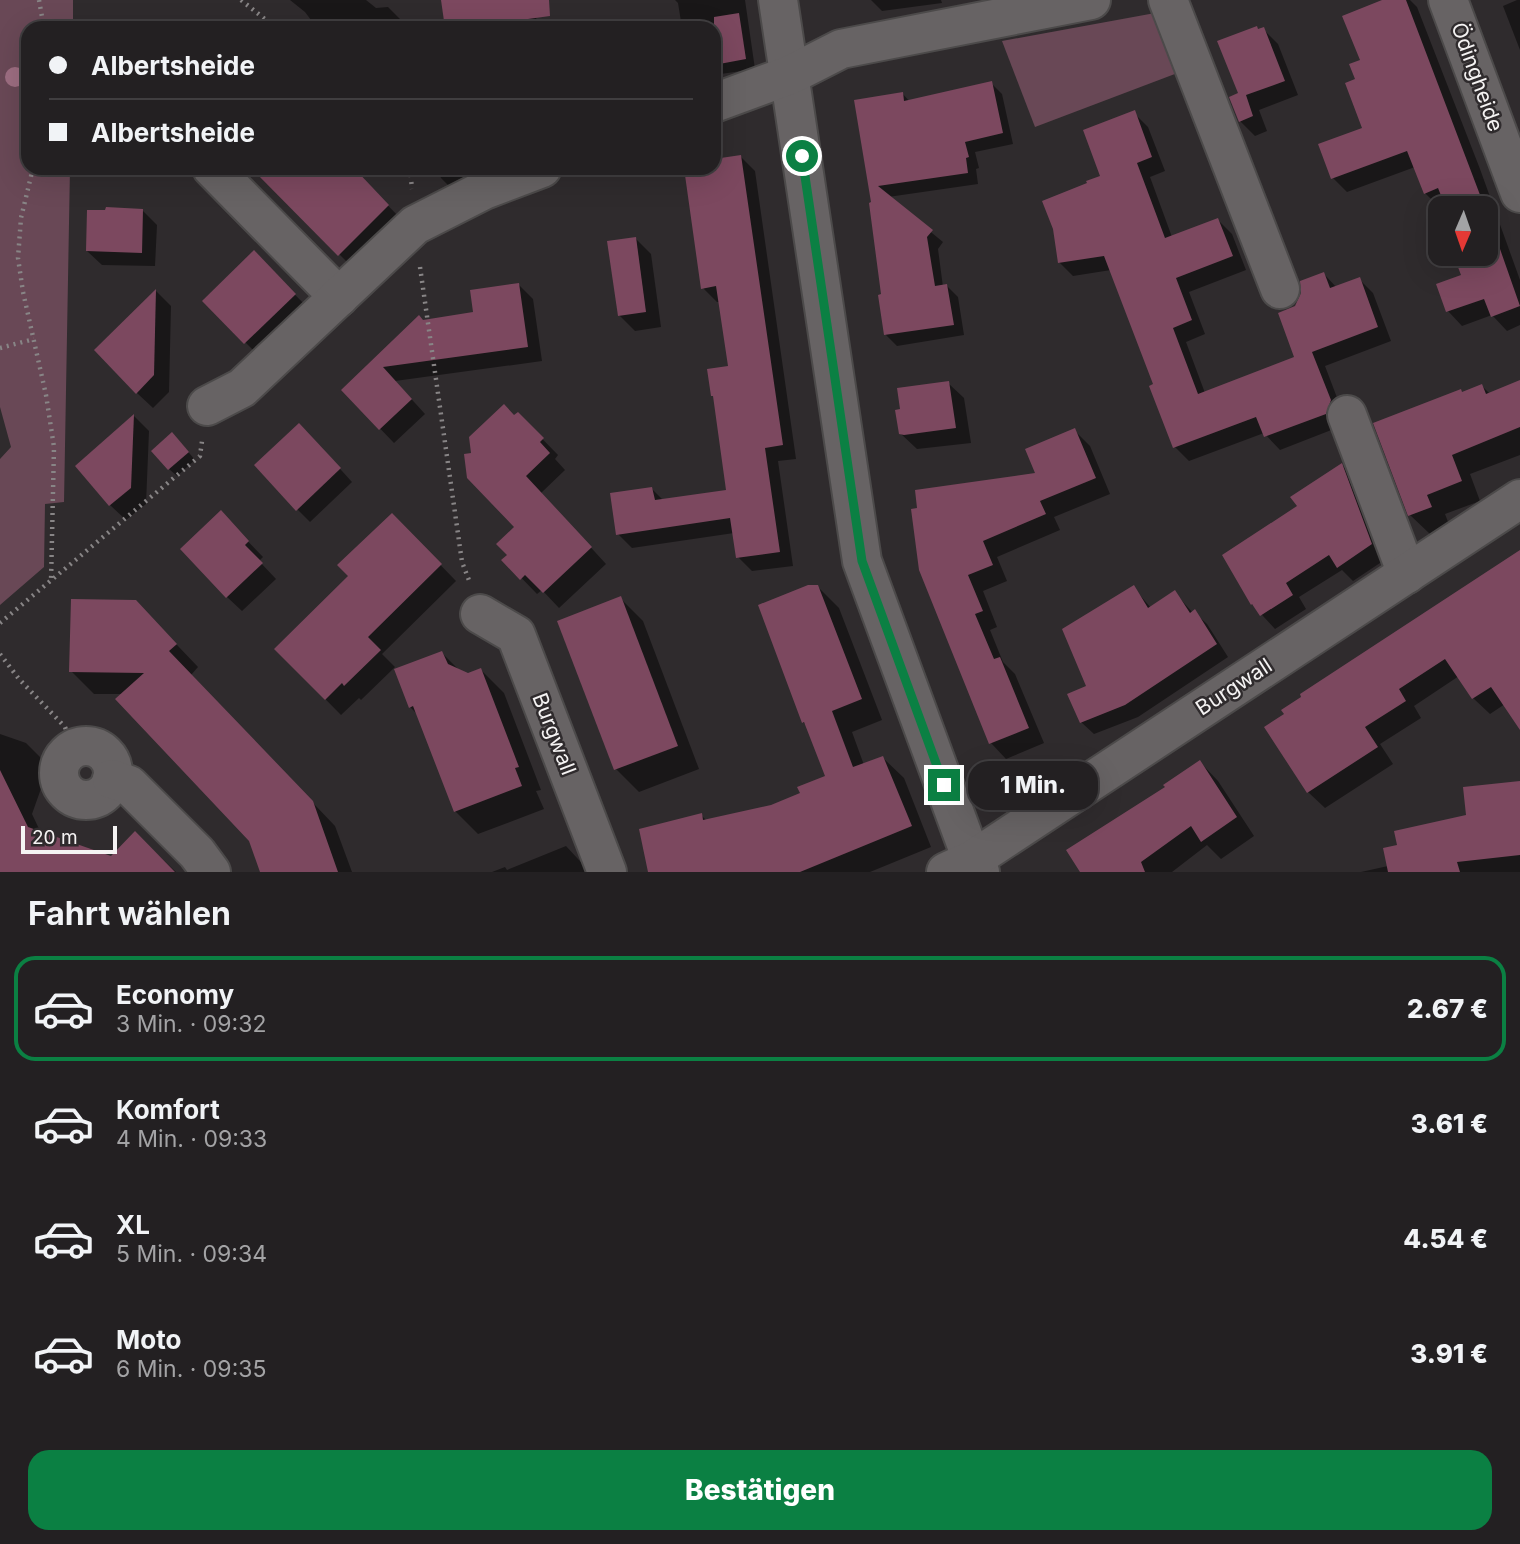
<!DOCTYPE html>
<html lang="de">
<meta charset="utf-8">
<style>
body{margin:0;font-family:Inter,sans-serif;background:#2b282a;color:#f1f3f6;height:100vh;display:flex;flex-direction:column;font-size:26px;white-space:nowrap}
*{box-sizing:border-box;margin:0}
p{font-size:23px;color:#a3a3a5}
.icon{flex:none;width:38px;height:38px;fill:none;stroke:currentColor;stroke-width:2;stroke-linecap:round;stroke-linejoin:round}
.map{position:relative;height:872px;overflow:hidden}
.side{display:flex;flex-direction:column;background:#232022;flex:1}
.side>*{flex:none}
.guide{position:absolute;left:21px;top:21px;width:700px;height:154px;border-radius:21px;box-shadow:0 7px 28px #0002,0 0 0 2px #403e40;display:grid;align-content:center;height:154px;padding:0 28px;background:#232022}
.needle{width:46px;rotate:182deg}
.tools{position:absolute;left:1428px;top:196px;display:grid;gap:14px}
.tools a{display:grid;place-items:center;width:70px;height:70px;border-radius:14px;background:#232022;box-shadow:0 7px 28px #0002,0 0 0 2px #403e40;font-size:35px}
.scale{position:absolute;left:21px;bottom:18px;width:96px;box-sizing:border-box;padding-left:7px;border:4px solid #f5f3f3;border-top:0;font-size:19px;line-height:24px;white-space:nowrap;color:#f5f3f3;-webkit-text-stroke:5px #2f2b2d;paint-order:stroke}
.end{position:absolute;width:32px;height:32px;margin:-16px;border:9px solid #0b8043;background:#fff;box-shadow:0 0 0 4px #fff}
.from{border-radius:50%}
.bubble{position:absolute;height:49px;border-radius:21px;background:#232022;box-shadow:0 7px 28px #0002,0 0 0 2px #403e40;font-size:23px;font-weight:800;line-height:49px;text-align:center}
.guide b{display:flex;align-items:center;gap:24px;height:66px;font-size:26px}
.guide b+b{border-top:2px solid #403e40}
.guide i{width:18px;height:18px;background:#f1f3f6}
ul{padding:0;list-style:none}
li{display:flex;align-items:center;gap:21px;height:105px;margin:0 14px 10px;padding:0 14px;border:4px solid transparent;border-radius:21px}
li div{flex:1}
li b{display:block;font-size:26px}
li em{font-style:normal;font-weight:800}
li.current{border-color:#0b8043}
li>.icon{width:63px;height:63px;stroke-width:1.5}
h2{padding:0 28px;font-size:32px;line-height:84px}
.action{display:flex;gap:14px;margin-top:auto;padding:14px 28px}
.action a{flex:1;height:80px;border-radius:21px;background:#0b8043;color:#fff;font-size:28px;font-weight:800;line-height:80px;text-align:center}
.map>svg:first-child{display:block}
.green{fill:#694856}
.shadow{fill:#0007}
.building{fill:#7c485f}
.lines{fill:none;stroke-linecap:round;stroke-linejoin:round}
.minor-casing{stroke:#4c4a4a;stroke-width:42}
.path{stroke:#888586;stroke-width:4.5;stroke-dasharray:2 5;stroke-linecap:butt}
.minor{stroke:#676364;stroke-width:38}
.tree{fill:#9c6d81}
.route{stroke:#0b8043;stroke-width:9}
.labels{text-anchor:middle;stroke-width:5;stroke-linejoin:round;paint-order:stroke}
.street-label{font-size:21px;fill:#f5f3f3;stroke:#2f2b2d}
</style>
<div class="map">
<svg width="1520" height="872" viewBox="0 0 1520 872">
<rect width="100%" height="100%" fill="#2f2b2d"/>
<g class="green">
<path d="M0 0H73V28H28V168H70L64 502 45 504 44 567 0 605V459L11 447 0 407Z"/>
<path d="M1166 11 1188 69 1035 127 1002 41Z"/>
</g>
<g class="shadow">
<path d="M290 0H366L376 8 388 7 402 21 403 28H317L305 12Z"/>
<path d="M462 0H534L537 24 530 25 531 28H447Z"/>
<path d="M675 0H745L755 69 714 75V28H682L678 3Z"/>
<path d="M871 0H941L942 3 882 11Z"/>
<path d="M1384 0H1410L1417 7 1480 169 1520 280V325L1507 331 1492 315 1462 326 1448 311 1463 276 1455 254H1486V208H1448L1446 205 1439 207 1425 193 1415 167 1347 192 1333 178 1364 129 1357 80Z"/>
<path d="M1517 0H1520V50L1503 6Z"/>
<path d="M1263 29 1278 44 1298 95 1259 110 1267 131 1255 136 1240 121V94L1259 31Z"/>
<path d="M991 83 1002 94 1013 144 975 152 979 168 976 169 978 184 888 197 943 242 938 249 943 287 947 286 958 297 964 335 897 346 886 335 883 296 871 204 902 93 910 102Z"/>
<path d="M1134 113 1148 127 1165 171 1150 177 1172 237 1218 220 1232 234 1246 270 1189 292 1205 334 1186 342 1205 393 1297 358V308L1324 274 1337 288 1359 279 1373 293 1391 341 1325 366 1344 416 1339 427 1280 450 1264 433 1189 461 1175 447 1155 385 1111 270 1073 276 1059 262Z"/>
<path d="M741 157 755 171 796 459 778 461 793 566 752 571 738 557 734 533 632 548 618 534 652 489 663 500 728 491 730 368 720 302H717L703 288 686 168H714V161Z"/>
<path d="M253 168H320L368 185 402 220 353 268Z"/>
<path d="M425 168H507L452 189 441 178 438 168 429 171Z"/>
<path d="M142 210 157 225 155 266 102 265 87 251Z"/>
<path d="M635 238 651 254 661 327 635 331 619 315Z"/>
<path d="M254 253 310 310 261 358 204 301Z"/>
<path d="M519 285 533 299 542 361 395 381 425 414 394 443 343 390 423 321 487 312Z"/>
<path d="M156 291 171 306 169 392 153 408 137 393Z"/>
<path d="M1520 382V455L1470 474 1480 501 1445 514 1450 527 1430 534 1410 515 1463 393 1482 386 1490 394Z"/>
<path d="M948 383 964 398 971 443 917 449 900 433Z"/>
<path d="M518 414 558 455 555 459 565 470 541 493 606 564 559 608 542 590 537 594 504 560 509 555 516 527 473 455Z"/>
<path d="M134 416 149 431 146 504 126 520 110 505Z"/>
<path d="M1074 430 1090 446 1110 494 1054 517 1060 530 997 557 1007 581 983 591 997 627 990 630 1003 662 1015 674 1044 743 1006 759 991 743 921 570 1038 474Z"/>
<path d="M312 438 352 482 310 522 297 509Z"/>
<path d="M180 442 195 460 177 476 169 469Z"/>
<path d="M1342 465 1356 480 1386 559 1353 581 1342 570 1299 597 1306 609 1275 629 1252 604 1299 507Z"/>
<path d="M392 515 456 581 382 654 395 667 361 700 359 698 341 715 276 649 351 576Z"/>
<path d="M235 528 263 557 259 561 276 579 242 611 227 597Z"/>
<path d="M1520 554V722L1505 704 1490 714 1473 698 1459 676 1414 706 1421 718 1380 744 1393 764 1325 808 1308 792 1266 727Z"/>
<path d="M818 587 839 608 882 720 852 732 864 765 883 758 904 778 931 847 870 872H650L641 830 701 815 707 821 772 807 802 794 827 777 807 726 803 722Z"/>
<path d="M1133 587 1151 608 1175 593 1193 613 1194 612 1207 624 1228 657 1138 717 1094 734 1081 722Z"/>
<path d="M620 598 643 621 699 769 639 792 616 769Z"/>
<path d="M158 625 198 667 191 675 335 826 352 872H262L251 840 123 694H94L71 671Z"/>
<path d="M442 653 461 672 468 675 481 670 504 693 541 790 536 791 544 809 478 834 455 811 418 715 410 707Z"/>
<path d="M0 734 26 743 49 766 32 814 41 833 111 858 136 834 176 872H0Z"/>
<path d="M1200 762 1218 781 1254 836 1221 859 1207 845 1172 872H1083L1069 851 1167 788Z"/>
<path d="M1520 783V872H1361L1388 866 1399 846 1468 816Z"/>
<path d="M566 846 590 872H492L505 867 507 870Z"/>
</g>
<g class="building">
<path d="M441 0H549L550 16 464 28H445Z"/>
<path d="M1382 0H1406L1485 208H1446L1438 188 1424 194 1407 151 1331 179 1318 144 1362 128 1345 83 1355 79 1349 64 1360 60 1342 16Z"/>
<path d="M739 13 746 59 714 65V17Z"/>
<path d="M1257 26 1258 29 1264 27 1285 81 1246 95 1253 116 1239 122 1229 97 1238 93 1217 41Z"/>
<path d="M992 81 1003 133 965 142 969 157 966 158 968 173 878 186 933 230 927 237 935 286 947 284 954 325 884 335 878 295 881 294 869 203 871 202 854 100 903 92 904 101Z"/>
<path d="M1135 110 1152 157 1137 163 1165 238 1218 218 1233 256 1176 278 1192 320 1173 328 1198 394 1294 357 1278 313 1295 306 1301 293 1300 281 1324 272 1330 288 1360 277 1378 327 1312 352 1331 400 1326 414 1264 437 1256 417 1173 448 1149 386 1153 384 1104 256 1058 263 1053 229 1042 201 1087 183 1086 181 1100 176 1083 130Z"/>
<path d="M741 155 783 445 765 448 780 552 736 558 730 518 616 535 610 493 652 487 655 500 726 490 713 396H711L707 369 728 366 716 286 701 289 684 168H714V159Z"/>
<path d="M251 168H354L389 205 338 256Z"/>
<path d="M106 207 143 209 142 253 86 251 87 210H105Z"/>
<path d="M1486 209 1520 306 1491 317 1484 299 1446 312 1436 284 1461 275 1453 254H1486Z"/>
<path d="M636 237 646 312 618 316 607 241Z"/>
<path d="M254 250 296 294 244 344 202 301Z"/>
<path d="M519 283 528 347 383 367 412 399 379 430 341 390 419 315 423 320 473 312 470 290Z"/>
<path d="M156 289 154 375 136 394 94 350Z"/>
<path d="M1520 380V427L1452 455 1462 481 1427 495 1432 507 1408 516 1373 423 1461 389 1462 392 1482 384 1486 394Z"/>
<path d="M949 381 956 428 904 435 899 434 895 410 900 409 897 388Z"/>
<path d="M504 404 514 415 518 412 544 438 540 442 550 453 526 476 592 547 543 593 525 575 520 580 501 560 507 555 496 544 514 527 467 478 464 454 471 453 469 437Z"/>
<path d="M134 414 131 488 109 506 75 466Z"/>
<path d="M299 423 341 468 296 511 254 465Z"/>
<path d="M1075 428 1096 478 1040 501 1046 514 983 541 993 565 968 575 983 611 975 614 994 659 1000 657 1029 728 989 744 919 570 911 509 917 508 915 490 1035 473 1025 449Z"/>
<path d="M172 432 189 452 168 470 151 451Z"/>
<path d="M1342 463 1372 544 1337 568 1329 555 1286 583 1293 595 1260 616 1252 604 1251 605 1222 555 1297 506 1290 497Z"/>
<path d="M221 510 249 541 245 545 263 563 226 598 180 549Z"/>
<path d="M392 513 442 564 368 637 381 650 344 686 342 683 325 700 274 649 348 576 337 565Z"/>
<path d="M1520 550V730L1491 687 1472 699 1445 659 1399 689 1406 701 1365 727 1378 747 1307 793 1264 727 1284 714 1281 710 1301 697 1300 694Z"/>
<path d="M808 585H818L862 699 832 711 853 767 883 756 912 826 800 872H648L639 829 702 813 703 820 771 805 800 793 797 787 825 776 804 722 802 723 758 605Z"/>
<path d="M1134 585 1148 608 1175 590 1190 613 1195 609 1217 644 1125 705 1080 723 1067 694 1086 686 1062 629Z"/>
<path d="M621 596 678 746 614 770 557 621Z"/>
<path d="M71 599 136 600 177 644 169 651 313 801 338 872H260L249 841 115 699 144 673 69 672Z"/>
<path d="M442 651 448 664 468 673 481 668 519 767 515 768 522 786 454 812 413 706 409 708 394 669Z"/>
<path d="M1200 760 1237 817 1201 842 1191 826 1141 862 1145 872H1080L1066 850 1165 787 1163 785Z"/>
<path d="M0 770 28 827 111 856 135 831 175 872H0Z"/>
<path d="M1520 781V855L1457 862 1460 872H1388L1383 848 1397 845 1394 831 1466 815 1463 787Z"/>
</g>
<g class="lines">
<g class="minor-casing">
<g id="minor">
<path d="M778 0 862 561 972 860 980 872"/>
<path d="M1168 0 1280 289"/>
<path d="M1448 0 1520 193"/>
<path d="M714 103 790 75 841 49 1091 0"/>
<path d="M212 168 339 297"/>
<path d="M207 406 242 388 415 225 484 190 542 168"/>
<path d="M1347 415 1407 574"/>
<path d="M480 614 516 635 607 872"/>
<circle cx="86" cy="773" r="27"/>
<path d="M112 779 129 785 197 853 211 872"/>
<path d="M946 872 972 860 1520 499"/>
</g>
</g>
<g class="path">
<path d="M39 0 44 28"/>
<path d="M241 0 276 28"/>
<path d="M33 168 21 218 18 258 23 292 46 395 54 447 51 582"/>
<path d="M410 168 412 189"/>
<path d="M420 267 462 562 470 583"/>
<path d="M0 348 34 339"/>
<path d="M0 623 200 456 202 441"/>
<path d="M0 654 19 679 65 727 73 749"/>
</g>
<use href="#minor" class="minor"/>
</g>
<circle class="tree" cx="15" cy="77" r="10"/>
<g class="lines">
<path class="route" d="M802 156 862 561 944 785"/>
</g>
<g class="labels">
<g class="street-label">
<text transform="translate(1477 77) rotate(70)" y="7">Ödingheide</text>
<text transform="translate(1234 687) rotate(-33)" y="7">Burgwall</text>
<text transform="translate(554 734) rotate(69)" y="7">Burgwall</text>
</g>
</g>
</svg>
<div class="tools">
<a><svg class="needle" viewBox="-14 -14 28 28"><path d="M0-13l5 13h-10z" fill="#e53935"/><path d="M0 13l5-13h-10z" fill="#a3a3a5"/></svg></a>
</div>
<div class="scale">20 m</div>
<i class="end from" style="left:802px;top:156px"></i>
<i class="end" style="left:944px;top:785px"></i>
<div class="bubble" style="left:968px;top:761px;width:130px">1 Min.</div>
<div class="guide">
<b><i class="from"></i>Albertsheide</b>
<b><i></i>Albertsheide</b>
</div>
</div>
<section class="side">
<h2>Fahrt wählen</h2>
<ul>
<li class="current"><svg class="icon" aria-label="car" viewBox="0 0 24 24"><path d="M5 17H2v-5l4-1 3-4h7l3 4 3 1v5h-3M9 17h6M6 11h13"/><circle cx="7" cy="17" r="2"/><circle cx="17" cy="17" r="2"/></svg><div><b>Economy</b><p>3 Min. · 09:32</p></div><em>2.67 €</em></li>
<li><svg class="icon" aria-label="car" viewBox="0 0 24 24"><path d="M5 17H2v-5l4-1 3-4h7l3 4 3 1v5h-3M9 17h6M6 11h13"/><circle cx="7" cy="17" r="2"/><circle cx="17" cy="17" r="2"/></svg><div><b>Komfort</b><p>4 Min. · 09:33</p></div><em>3.61 €</em></li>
<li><svg class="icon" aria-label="car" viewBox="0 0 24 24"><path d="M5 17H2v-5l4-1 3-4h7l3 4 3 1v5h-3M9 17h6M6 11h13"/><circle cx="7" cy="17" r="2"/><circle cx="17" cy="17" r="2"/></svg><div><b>XL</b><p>5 Min. · 09:34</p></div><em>4.54 €</em></li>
<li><svg class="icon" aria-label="car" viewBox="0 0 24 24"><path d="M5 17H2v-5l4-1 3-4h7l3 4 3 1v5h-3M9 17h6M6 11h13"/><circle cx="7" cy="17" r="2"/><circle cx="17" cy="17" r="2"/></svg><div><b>Moto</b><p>6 Min. · 09:35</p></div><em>3.91 €</em></li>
</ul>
<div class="action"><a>Bestätigen</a></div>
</section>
